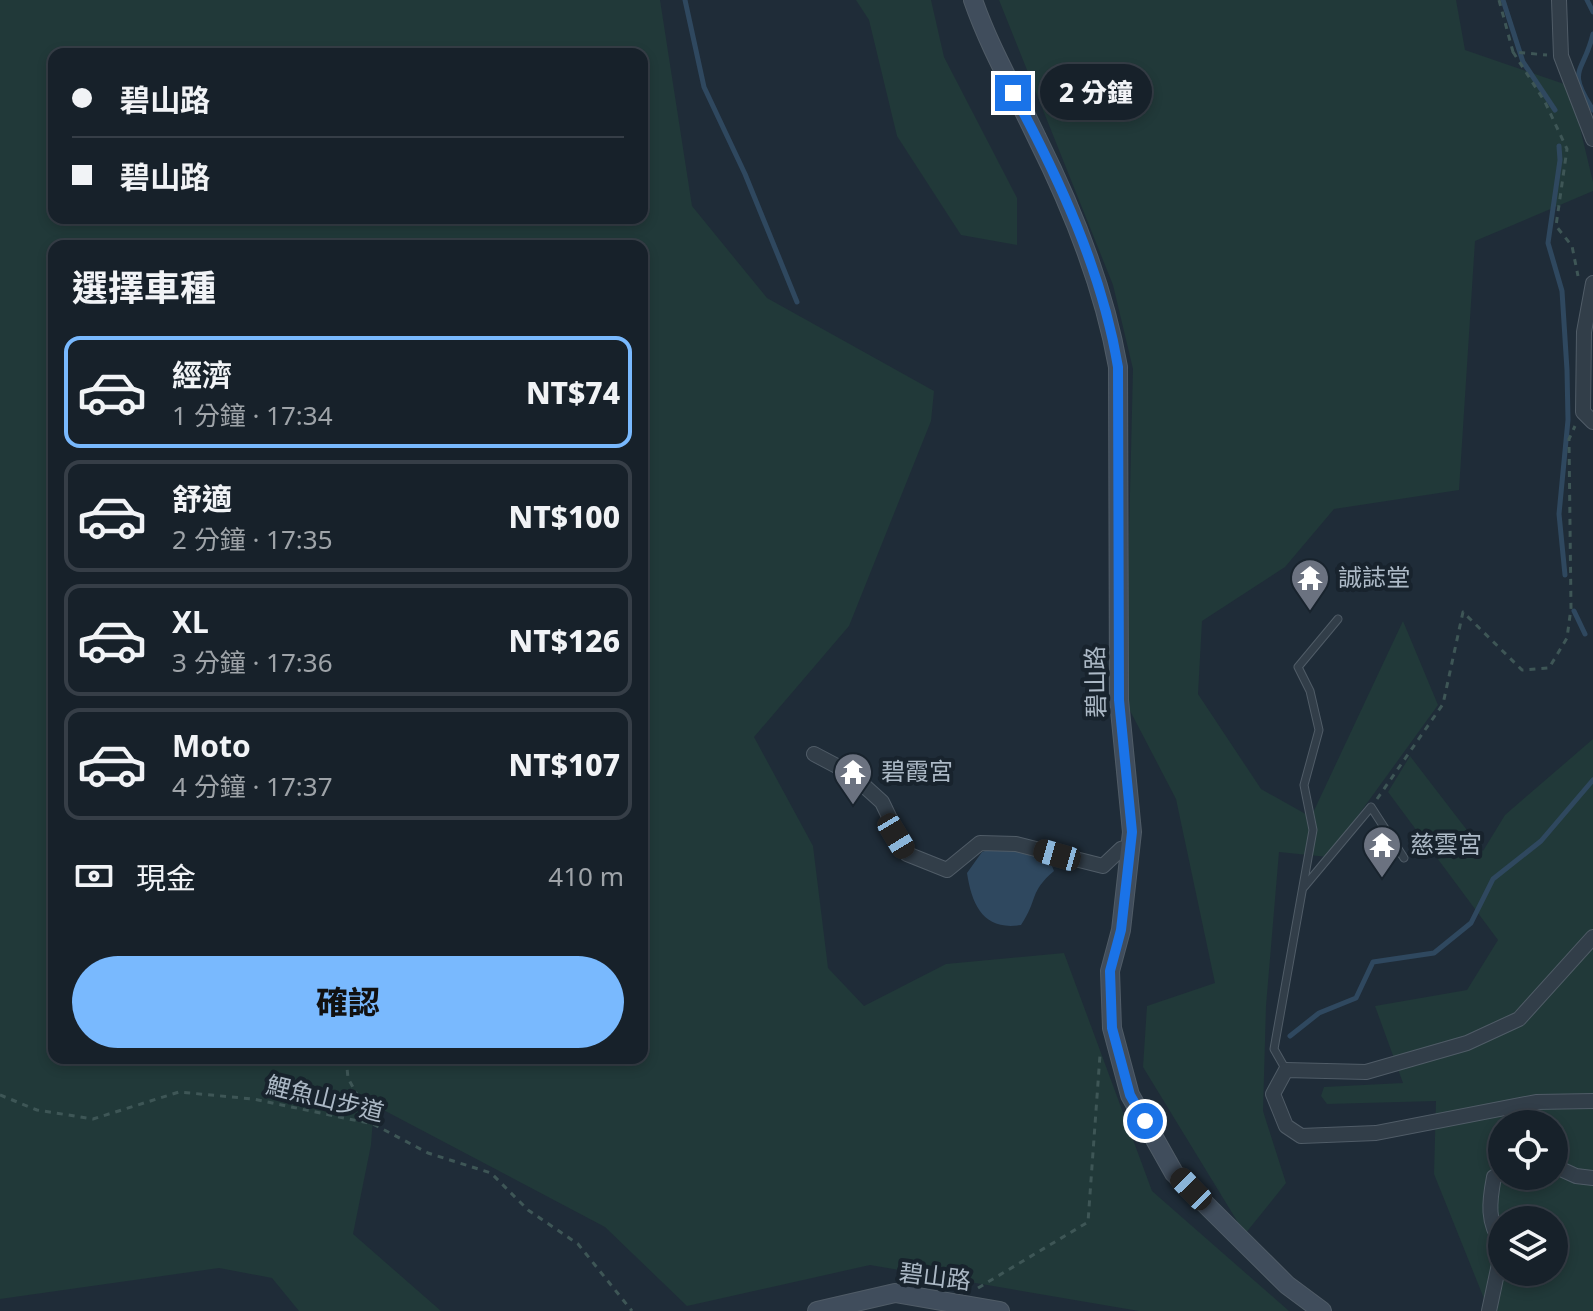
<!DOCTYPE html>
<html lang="zh-TW">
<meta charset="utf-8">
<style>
body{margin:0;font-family:"Noto Sans","Noto Sans TC",sans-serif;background:#242e36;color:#f1f3f6;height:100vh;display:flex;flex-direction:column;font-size:30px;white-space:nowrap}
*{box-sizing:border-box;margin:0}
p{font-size:26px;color:#9ea3a8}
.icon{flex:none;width:44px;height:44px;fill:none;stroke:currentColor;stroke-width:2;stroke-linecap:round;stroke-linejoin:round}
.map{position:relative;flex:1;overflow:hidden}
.drawer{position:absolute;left:48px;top:240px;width:600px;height:824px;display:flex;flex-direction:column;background:#17212a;border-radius:16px;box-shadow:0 4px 12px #0003,0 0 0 2px #363e47}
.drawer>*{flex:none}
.hud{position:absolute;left:48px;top:48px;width:600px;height:176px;border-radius:16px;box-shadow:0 4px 12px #0003,0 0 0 2px #363e47;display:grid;align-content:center;height:176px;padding:0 24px;background:#17212a}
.tools{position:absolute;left:1488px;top:1110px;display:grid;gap:16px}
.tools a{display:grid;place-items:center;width:80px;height:80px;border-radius:50%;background:#17212a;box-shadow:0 4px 12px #0003,0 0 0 2px #363e47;font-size:40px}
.end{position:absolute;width:36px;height:36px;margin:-18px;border:10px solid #1a73e8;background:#fff;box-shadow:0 0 0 4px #fff}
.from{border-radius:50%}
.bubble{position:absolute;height:56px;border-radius:28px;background:#17212a;box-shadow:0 4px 12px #0003,0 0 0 2px #363e47;font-size:26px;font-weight:800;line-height:56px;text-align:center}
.car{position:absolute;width:24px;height:48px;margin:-24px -12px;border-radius:10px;box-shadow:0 0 6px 2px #0007;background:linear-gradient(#222 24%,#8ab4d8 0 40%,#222 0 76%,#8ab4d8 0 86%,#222 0)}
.hud b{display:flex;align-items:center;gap:28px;height:76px;font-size:30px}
.hud b+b{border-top:2px solid #363e47}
.hud i{width:20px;height:20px;background:#f1f3f6}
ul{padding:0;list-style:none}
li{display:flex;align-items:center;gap:24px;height:112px;margin:0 16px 12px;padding:0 8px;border:4px solid #363e47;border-radius:16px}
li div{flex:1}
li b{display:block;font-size:30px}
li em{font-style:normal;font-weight:800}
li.current{border-color:#79b9fe}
li>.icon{width:72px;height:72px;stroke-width:1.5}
h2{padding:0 24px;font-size:36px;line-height:96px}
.pay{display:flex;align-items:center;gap:20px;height:88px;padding:0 24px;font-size:30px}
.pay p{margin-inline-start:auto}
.cta{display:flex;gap:16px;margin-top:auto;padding:16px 24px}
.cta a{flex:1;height:92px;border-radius:48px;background:#79b9fe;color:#111;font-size:32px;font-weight:800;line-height:92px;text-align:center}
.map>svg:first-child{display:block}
.green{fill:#213939;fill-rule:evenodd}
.water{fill:#2f485f}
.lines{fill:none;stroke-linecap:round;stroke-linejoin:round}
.stream{stroke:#2f485f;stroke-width:5}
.lane-casing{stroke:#505c67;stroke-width:9}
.street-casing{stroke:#505c67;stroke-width:16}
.secondary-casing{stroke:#505c67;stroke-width:20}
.path{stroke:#3e5656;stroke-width:3;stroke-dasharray:6 6;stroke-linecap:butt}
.lane{stroke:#323e49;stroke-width:7}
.street{stroke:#323e49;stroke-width:14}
.secondary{stroke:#404d5c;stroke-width:18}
.route{stroke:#1a73e8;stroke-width:10}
.labels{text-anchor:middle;stroke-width:8;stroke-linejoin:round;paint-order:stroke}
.poi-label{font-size:24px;fill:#acb9c6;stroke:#18232d;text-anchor:start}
.street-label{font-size:24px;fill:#acb9c6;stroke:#18232d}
</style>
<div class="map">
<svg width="1593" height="1311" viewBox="0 0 1593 1311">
<rect width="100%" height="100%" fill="#1f2c38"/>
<g class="green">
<path d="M0 0H660L692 206 767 298 934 391 931 421 849 626 754 737 813 846 828 968 864 1006 946 964 1064 953 1152 1191 1289 1311H1139L870 1265 687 1306 605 1227 374 1105 371 1145 353 1234 441 1311H299L272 1278 219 1268 0 1299ZM642 54V218H54V54ZM642 246V1058H54V246Z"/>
<path d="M856 0H931L944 57 1017 198V245L961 235 897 136 869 20Z"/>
<path d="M999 0H1456L1465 50 1570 86 1593 182V191L1475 241 1459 490 1334 509 1285 567 1202 621 1198 694 1261 789 1311 817 1403 621 1438 705 1328 857 1279 852 1266 1006 1263 1111 1286 1183 1245 1234 1143 1067 1147 1006 1215 983 1176 799 1125 701 1133 369 1113 285Z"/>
<path d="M1593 739V1311H1489L1434 1174 1436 1101 1327 1104 1321 1096 1324 1087 1403 1083 1375 1006 1467 990 1498 940 1388 792 1410 756 1483 851 1505 815ZM1502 1124H1554V1176H1502ZM1502 1220H1554V1272H1502Z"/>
</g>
<path class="water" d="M1006 844 1046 851 1054 871C1029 892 1038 900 1021 925 984 931 972 906 967 873L982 852Z"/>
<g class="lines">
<g class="stream">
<path d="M685 0 704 87 745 174 797 302"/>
<path d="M1503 0 1523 62 1555 110"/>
<path d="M1587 0 1593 12"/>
<path d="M1593 34C1583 75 1566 68 1593 110"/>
<path d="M1559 146 1560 160 1548 243 1562 291 1567 370 1568 420 1559 514 1565 575"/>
<path d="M1574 611 1585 634"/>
<path d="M1290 1036 1319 1013 1356 998 1373 962 1434 953 1471 923 1493 879 1541 841 1593 780"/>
</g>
<g class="lane-casing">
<g id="lane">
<path d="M1304 887 1371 807 1404 858"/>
<path d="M1286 1070 1274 1049 1313 830 1304 785 1319 730 1310 691 1298 667 1338 619"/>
</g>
</g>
<g class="street-casing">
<g id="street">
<path d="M1559 0 1561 56 1593 139"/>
<path d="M1593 283 1584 332 1583 412 1593 422"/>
<path d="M814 754 850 773 882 802 907 854 947 870 980 843 1016 844 1103 866 1121 849 1131 846"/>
<path d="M1593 937 1519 1019 1467 1043 1366 1072 1286 1070 1273 1094 1286 1126 1301 1136 1376 1133 1536 1102 1593 1101"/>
<path d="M1554 1166 1576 1176 1593 1178"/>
<path d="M1502 1173 1494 1177C1489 1203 1487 1222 1502 1244"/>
<path d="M1489 1311 1502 1250"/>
</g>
</g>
<g class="secondary-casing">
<g id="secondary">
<path d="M973 0C990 49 1015 91 1037 138 1073 210 1104 288 1118 367L1119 700 1132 832 1121 930 1110 971 1112 1028 1130 1095 1174 1173 1287 1285 1322 1311"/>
<path d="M817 1311 895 1293 1000 1311"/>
</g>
</g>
<g class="path">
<path d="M1499 0 1513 52 1547 55"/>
<path d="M1513 52 1545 102 1567 149 1556 226 1572 246 1578 276"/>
<path d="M1377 799 1443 704 1463 612 1522 670 1549 668 1567 638 1571 608 1569 439 1575 426"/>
<path d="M346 1058 348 1078 373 1124"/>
<path d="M0 1095 37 1110 93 1119 179 1092 253 1099 373 1124 428 1153 491 1173 528 1210 578 1244 632 1311"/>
<path d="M978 1288 1088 1222 1100 1055"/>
</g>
<use href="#lane" class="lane"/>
<use href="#street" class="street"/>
<use href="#secondary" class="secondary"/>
</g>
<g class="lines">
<path class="route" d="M1013 93C1059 178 1102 271 1118 367L1119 700 1132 832 1121 930 1110 971 1112 1028 1130 1095 1145 1121"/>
</g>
<defs>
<g id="temple-pin" transform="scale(2)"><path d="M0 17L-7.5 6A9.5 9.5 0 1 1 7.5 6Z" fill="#6b7280" stroke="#18232d"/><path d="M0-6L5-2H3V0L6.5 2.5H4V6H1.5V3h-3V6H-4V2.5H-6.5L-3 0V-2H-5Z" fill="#fff"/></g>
</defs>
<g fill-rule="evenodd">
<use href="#temple-pin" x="1310" y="578"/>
<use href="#temple-pin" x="853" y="772"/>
<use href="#temple-pin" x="1382" y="845"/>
</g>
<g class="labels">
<g class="poi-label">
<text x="1338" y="586">誠誌堂</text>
<text x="881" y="780">碧霞宮</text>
<text x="1410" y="853">慈雲宮</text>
</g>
<g class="street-label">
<text transform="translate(1096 682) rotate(-91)" y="8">碧山路</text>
<text transform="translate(325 1099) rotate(14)" y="8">鯉魚山步道</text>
<text transform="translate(935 1277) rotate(7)" y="8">碧山路</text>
</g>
</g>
</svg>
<div class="tools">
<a><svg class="icon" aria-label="locate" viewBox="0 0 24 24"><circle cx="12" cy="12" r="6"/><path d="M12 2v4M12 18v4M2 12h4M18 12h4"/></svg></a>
<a><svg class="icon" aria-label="layers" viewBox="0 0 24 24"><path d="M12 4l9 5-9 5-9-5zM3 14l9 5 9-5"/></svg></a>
</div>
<i class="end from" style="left:1145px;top:1121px"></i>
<i class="end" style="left:1013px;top:93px"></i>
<div class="bubble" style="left:1040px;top:64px;width:112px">2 分鐘</div>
<i class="car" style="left:896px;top:836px;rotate:149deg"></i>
<i class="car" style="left:1057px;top:855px;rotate:286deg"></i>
<i class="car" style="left:1191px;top:1189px;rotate:316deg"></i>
<div class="hud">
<b><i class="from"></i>碧山路</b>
<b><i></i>碧山路</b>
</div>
<section class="drawer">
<h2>選擇車種</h2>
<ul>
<li class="current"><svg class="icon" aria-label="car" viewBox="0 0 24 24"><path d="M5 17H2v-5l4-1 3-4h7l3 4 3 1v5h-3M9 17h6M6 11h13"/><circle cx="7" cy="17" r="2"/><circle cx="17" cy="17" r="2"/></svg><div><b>經濟</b><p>1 分鐘 · 17:34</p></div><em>NT$74</em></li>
<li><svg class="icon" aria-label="car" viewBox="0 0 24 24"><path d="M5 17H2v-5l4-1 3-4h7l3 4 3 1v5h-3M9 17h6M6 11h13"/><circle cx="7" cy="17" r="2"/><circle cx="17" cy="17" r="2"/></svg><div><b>舒適</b><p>2 分鐘 · 17:35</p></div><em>NT$100</em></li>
<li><svg class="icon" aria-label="car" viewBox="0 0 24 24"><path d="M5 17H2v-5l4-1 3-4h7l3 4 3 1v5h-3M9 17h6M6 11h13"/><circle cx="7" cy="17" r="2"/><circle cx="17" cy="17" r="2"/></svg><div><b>XL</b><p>3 分鐘 · 17:36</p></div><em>NT$126</em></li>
<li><svg class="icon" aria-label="car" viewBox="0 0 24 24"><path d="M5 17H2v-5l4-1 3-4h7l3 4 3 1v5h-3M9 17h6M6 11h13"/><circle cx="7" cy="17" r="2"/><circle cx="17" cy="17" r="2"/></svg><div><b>Moto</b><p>4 分鐘 · 17:37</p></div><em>NT$107</em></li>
</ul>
<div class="pay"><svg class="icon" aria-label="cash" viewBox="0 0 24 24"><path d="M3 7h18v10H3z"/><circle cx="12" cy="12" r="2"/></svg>現金<p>410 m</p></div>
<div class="cta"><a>確認</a></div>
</section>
</div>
